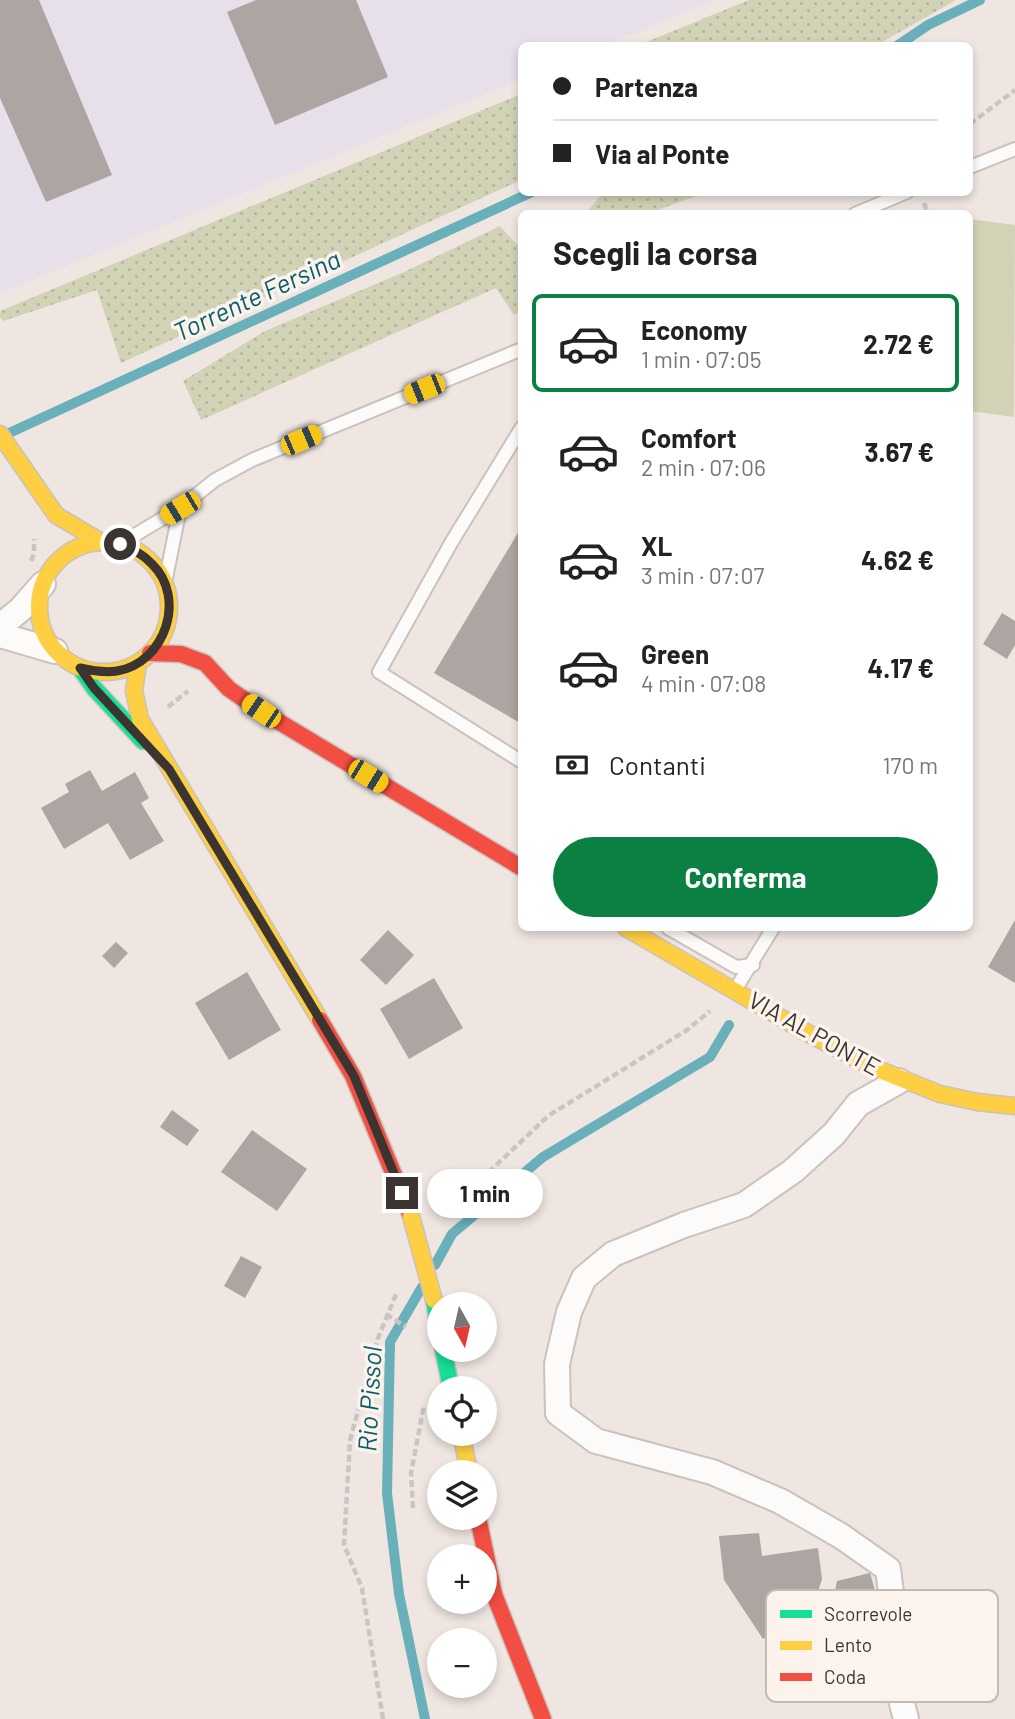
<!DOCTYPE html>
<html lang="it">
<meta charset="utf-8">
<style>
body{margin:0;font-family:Barlow,sans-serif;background:#f6f6f6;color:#222;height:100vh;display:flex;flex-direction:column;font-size:26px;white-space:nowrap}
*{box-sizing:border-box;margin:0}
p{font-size:23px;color:#767676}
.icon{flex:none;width:38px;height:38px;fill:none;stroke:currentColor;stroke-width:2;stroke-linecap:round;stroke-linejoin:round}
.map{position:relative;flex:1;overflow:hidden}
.side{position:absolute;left:518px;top:210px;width:455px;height:721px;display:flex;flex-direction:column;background:#fff;border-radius:10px;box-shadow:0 4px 10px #0003}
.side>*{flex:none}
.top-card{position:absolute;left:518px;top:42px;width:455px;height:154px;border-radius:10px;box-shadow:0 4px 10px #0003;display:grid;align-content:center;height:154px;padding:0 35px;background:#fff}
.needle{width:46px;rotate:172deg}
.controls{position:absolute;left:427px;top:1292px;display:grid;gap:14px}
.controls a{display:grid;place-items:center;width:70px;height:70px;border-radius:50%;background:#fff;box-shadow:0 4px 10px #0003;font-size:35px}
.end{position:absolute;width:32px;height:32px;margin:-16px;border:9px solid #3b3431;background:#fff;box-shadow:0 0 0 4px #fff}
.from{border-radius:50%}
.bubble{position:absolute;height:49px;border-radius:24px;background:#fff;box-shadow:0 4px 10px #0003;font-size:23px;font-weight:700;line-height:49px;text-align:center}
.car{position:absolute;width:21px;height:42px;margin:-21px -10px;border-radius:9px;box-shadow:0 0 5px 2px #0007;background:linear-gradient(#f5c518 24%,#345 0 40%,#f5c518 0 76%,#345 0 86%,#f5c518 0)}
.top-card b{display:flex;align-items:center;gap:24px;height:66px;font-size:26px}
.top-card b+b{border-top:2px solid #e0e0e0}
.top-card i{width:18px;height:18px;background:#222}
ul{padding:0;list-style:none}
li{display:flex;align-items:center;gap:21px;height:98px;margin:0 14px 10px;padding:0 21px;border:4px solid transparent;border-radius:10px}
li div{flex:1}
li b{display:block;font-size:26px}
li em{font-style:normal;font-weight:700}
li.current{border-color:#0b8043}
li>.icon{width:63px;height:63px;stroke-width:1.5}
h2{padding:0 35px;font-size:32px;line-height:84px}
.pay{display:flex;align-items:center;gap:18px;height:77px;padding:0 35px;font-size:26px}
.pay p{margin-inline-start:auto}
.primary-button{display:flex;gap:14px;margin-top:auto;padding:14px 35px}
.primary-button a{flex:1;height:80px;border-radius:42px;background:#0b8043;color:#fff;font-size:28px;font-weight:700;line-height:80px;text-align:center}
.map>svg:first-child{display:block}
.commercial{fill:#e7dfe9}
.grass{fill:url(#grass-dots)}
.garden{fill:#d2d3b6}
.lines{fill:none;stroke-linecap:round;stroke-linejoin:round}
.stream{stroke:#6ab0bb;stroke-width:10}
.building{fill:#aca5a2}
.lane-casing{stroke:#c9c2bd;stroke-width:16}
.street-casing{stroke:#c9c2bd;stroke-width:28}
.fast-casing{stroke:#c9c2bd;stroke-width:19}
.slow-casing{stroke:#c9c2bd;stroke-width:19}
.jam-casing{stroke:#c9c2bd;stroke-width:19}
.path{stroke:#cac5c4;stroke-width:4.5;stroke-dasharray:7 3.5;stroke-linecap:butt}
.lane{stroke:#fdfbfa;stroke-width:12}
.street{stroke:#fdfbfa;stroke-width:24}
.fast{stroke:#16e098;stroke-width:16}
.slow{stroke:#ffcf43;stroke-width:16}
.jam{stroke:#f24e42;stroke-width:16}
.slow-bridge-casing{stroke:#c9c2bd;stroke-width:19;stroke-linecap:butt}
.slow-bridge{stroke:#ffcf43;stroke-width:16}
.route{stroke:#3b3431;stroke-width:9}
.labels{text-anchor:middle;stroke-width:7;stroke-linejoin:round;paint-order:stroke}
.street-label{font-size:24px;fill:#3b3431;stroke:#fdf3ed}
.water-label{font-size:26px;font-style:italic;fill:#065e6b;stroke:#fdf3ed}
.key{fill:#fdf3ed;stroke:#c3bab5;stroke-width:2}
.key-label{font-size:19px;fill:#3b3431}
</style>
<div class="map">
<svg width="1015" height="1719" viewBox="0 0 1015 1719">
<defs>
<pattern id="grass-dots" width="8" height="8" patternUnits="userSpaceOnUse" patternTransform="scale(1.75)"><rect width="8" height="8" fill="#d2d3b6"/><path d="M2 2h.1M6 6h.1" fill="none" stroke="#b5b69d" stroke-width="1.8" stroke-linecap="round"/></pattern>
</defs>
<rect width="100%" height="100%" fill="#efe6e1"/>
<path class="commercial" d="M0 0H715L604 45 522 46 521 79 0 293Z"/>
<g class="grass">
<path d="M749 0H956L877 45H639Z"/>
<path d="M521 94V180L121 363 97 290 3 321 0 317V311Z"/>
<path d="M603 193V192L704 193 650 213H586Z"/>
<path d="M500 226 521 249V312L514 315 496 288 201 420 183 381 265 331 404 272Z"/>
</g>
<path class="garden" d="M970 219 1015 225 1014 417 970 411Z"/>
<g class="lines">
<g class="stream">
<path d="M897 46 928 25 980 0"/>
<path d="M7 434 532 192"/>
<path d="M435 1265 452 1234 543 1157 710 1057 729 1025"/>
<path d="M422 1287 390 1342 387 1493 399 1594 425 1719"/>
</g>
</g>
<g class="building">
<path d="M0 0H39L112 175 46 202 0 98Z"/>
<path d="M256 0H356L388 77 275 125 227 12Z"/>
<path d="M522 526V724L434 673Z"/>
<path d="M1002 613 1015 621V645L1007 659 983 644Z"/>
<path d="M90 770 102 791 135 772 149 798 141 803 164 841 130 860 108 823 64 849 41 808 69 792 65 784Z"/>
<path d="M1015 920V983L988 967Z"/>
<path d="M388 930 414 955 386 985 360 960Z"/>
<path d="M116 942 128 953 114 968 102 956Z"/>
<path d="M247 972 281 1030 229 1060 195 1003Z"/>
<path d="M434 978 463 1028 409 1059 380 1009Z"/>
<path d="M172 1110 199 1130 187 1146 160 1127Z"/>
<path d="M252 1130 307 1169 277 1211 221 1172Z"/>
<path d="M241 1256 262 1267 245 1298 224 1286Z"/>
<path d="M759 1533 762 1556 818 1548 822 1579 811 1614 763 1639 724 1580 719 1536Z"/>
<path d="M870 1573 893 1655 857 1659 864 1689 810 1691 787 1633 834 1596 837 1581Z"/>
</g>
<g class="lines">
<g class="lane-casing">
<g id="lane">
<path d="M970 167 1015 149"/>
<path d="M855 214 907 192"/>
<path d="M522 427 451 543 379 672 522 762"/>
<path d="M120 544 180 508 215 480 252 460 522 349"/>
<path d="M165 583 180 508"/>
<path d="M668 928 736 967 753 965"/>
<path d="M735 990 773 928"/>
</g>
</g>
<g class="street-casing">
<g id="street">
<path d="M0 626 20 610 43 584"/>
<path d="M0 635 55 651"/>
<path d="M899 1081 858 1104 834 1134 793 1171 744 1205 684 1225 613 1254 584 1278 569 1312 557 1364 558 1413 596 1441 712 1472 780 1501 841 1536 888 1569 896 1631 900 1696 906 1719"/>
</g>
</g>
<g class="fast-casing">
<g id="fast">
<path d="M80 668 94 688 143 741"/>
<path d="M434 1300 439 1329"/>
<path d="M443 1349 451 1388"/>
</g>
</g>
<g class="slow-casing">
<g id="slow">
<path d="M0 434 56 515 101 542"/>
<circle cx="104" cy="607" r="65"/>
<path d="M138 663 134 691 140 719 320 1020"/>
<path d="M626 928 802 1030 870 1066 940 1094 977 1102 1015 1106"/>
<path d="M461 1433 469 1472"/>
</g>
</g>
<g class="jam-casing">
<g id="jam">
<path d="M150 653 181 654 205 663 229 689 261 711 522 868"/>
<path d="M320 1020 353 1076 411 1216"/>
<path d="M478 1517 494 1594 543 1719"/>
</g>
</g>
<g class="path">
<path d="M970 124 1015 90"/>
<path d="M924 203 928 214"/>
<path d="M31 561 34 554V539"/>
<path d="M168 707 188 691"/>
<path d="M444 1217 489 1172 548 1116 687 1030 710 1011"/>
<path d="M386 1314 406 1327"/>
<path d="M413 1508 411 1473 424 1405"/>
<path d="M383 1719 362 1588 344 1545 350 1440 378 1338 397 1292"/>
</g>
<use href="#lane" class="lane"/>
<use href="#street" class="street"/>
<use href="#fast" class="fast"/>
<use href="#slow" class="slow"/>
<use href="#jam" class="jam"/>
<g class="slow-bridge-casing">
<path id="slow-bridge" d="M411 1216 434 1300"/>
</g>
<use href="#slow-bridge" class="slow-bridge"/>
</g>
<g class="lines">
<path class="route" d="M120 544C132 549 143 554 152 564 187 598 165 663 117 671 104 673 93 671 80 668L94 688 169 769 354 1076 402 1193"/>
</g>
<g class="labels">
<g class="street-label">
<text transform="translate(814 1034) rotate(29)" y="8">VIA AL PONTE</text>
</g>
<g class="water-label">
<text transform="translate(257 296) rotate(-25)" y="9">Torrente Fersina</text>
<text transform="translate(370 1399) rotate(-87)" y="9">Rio Pissol</text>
</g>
</g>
<rect x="766" y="1590" width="232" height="112" rx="10" class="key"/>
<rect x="780" y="1610" width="32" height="8" fill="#16e098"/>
<rect x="780" y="1641" width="32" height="9" fill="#ffcf43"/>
<rect x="780" y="1673" width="32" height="8" fill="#f24e42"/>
<g class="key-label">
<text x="824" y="1621">Scorrevole</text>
<text x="824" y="1652">Lento</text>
<text x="824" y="1684">Coda</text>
</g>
</svg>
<div class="controls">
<a><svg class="needle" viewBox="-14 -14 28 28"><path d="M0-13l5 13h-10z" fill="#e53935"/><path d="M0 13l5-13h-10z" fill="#767676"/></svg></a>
<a><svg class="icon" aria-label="locate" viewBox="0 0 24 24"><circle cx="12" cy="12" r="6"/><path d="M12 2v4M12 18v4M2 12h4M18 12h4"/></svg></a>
<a><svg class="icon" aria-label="layers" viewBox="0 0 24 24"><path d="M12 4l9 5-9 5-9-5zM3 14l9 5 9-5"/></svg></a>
<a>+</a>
<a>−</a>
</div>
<i class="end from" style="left:120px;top:544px"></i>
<i class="end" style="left:402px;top:1193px"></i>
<div class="bubble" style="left:427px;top:1169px;width:116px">1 min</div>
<i class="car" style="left:424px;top:389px;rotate:248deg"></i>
<i class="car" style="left:301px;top:440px;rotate:67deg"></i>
<i class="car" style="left:180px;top:508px;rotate:239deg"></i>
<i class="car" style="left:261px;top:711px;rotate:304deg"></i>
<i class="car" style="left:368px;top:776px;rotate:121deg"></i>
<div class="top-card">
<b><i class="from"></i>Partenza</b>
<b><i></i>Via al Ponte</b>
</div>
<section class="side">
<h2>Scegli la corsa</h2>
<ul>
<li class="current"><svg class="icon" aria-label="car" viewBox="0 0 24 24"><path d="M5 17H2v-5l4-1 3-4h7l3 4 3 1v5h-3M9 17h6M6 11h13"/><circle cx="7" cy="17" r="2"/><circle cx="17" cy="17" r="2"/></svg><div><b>Economy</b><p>1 min · 07:05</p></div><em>2.72 €</em></li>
<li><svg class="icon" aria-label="car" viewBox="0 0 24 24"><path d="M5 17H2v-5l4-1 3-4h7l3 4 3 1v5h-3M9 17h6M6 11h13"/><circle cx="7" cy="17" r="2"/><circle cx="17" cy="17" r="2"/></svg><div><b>Comfort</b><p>2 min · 07:06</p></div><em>3.67 €</em></li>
<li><svg class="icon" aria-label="car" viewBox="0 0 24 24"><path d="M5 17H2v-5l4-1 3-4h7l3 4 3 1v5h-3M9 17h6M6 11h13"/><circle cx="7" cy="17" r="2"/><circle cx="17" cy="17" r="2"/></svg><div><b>XL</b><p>3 min · 07:07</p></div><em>4.62 €</em></li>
<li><svg class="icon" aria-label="car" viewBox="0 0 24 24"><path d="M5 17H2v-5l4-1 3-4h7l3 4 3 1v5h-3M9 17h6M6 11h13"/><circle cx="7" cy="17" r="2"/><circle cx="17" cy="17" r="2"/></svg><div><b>Green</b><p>4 min · 07:08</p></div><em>4.17 €</em></li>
</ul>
<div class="pay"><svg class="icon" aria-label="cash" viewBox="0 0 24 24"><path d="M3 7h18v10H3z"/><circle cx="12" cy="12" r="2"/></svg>Contanti<p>170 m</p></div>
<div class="primary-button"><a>Conferma</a></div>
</section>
</div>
